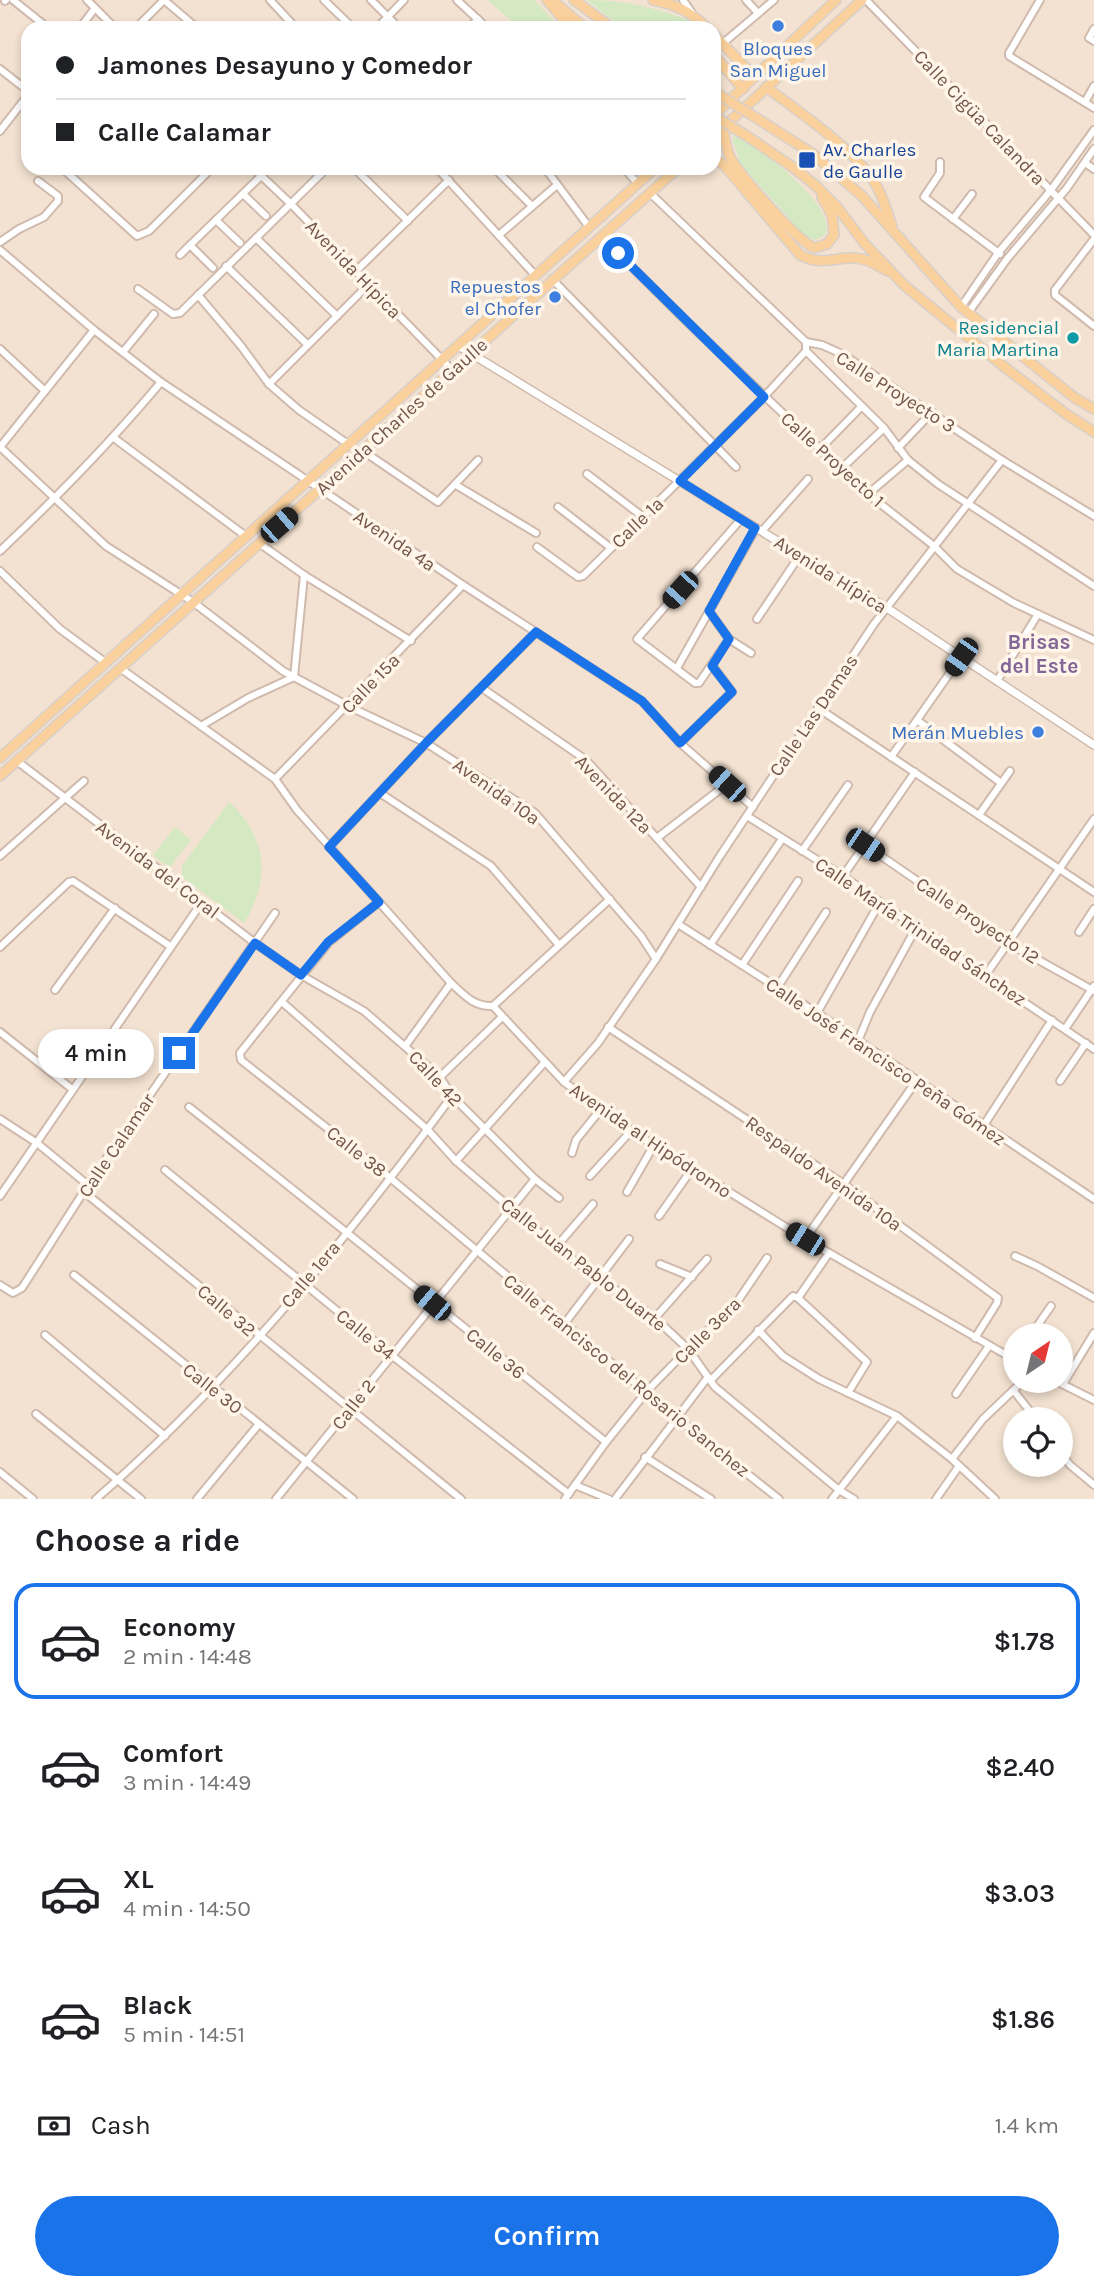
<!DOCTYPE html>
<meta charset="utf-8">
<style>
body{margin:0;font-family:Karla,sans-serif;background:#f2f2f2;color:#202124;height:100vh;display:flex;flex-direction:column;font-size:26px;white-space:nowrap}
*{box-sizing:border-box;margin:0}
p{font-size:23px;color:#757577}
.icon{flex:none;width:38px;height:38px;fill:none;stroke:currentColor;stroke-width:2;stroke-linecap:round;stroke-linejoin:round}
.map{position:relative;height:1499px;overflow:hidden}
.panel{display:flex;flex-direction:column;background:#fff;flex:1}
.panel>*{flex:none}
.hud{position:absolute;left:21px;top:21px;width:700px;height:154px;border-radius:21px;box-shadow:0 4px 10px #0003;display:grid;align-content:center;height:154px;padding:0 35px;background:#fff}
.needle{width:46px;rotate:35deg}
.buttons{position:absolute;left:1003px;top:1323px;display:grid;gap:14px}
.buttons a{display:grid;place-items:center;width:70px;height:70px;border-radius:50%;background:#fff;box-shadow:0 4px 10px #0003;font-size:35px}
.end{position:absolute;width:32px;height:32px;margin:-16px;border:9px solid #1a73e8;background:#fff;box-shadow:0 0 0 4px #fff}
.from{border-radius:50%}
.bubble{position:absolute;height:49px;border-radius:24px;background:#fff;box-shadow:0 4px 10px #0003;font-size:23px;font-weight:600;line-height:49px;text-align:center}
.car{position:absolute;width:21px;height:42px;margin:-21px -10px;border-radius:9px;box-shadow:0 0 5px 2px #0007;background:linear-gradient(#222 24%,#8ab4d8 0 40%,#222 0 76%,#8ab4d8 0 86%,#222 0)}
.hud b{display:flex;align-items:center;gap:24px;height:66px;font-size:26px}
.hud b+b{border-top:2px solid #e0e0e0}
.hud i{width:18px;height:18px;background:#202124}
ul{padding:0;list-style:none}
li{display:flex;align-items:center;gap:21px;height:116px;margin:0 14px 10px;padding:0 21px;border:4px solid transparent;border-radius:21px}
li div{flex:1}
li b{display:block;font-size:26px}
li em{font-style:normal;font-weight:600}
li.active{border-color:#1a73e8}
li>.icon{width:63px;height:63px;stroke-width:1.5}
h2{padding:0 35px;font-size:32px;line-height:84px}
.pay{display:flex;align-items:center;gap:18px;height:77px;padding:0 35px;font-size:26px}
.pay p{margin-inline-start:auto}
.primary-button{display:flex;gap:14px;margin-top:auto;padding:14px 35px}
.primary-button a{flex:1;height:80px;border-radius:42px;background:#1a73e8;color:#fff;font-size:28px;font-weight:600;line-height:80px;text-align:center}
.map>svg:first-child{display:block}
.residential{fill:#f3e2d1;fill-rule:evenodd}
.green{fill:#d4e9c1}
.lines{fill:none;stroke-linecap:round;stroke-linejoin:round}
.minor-casing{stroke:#cfbaad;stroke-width:10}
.tertiary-casing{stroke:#cfbaad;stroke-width:10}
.primary-casing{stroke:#d8d0cc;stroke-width:12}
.minor{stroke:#fff;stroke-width:6}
.tertiary{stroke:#fff;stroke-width:7}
.primary{stroke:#fad19c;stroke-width:9}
.primary-bridge-casing{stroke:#d8d0cc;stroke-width:12;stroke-linecap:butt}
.primary-bridge{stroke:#fad19c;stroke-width:9}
.route{stroke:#1a73e8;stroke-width:9}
.shop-dot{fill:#3f7fe0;stroke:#fff5e9;stroke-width:2.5}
.transit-dot{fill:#1a4fb4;stroke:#fff5e9;stroke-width:2.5}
.culture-dot{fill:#0f9aa8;stroke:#fff5e9;stroke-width:2.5}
.labels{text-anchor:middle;stroke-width:7;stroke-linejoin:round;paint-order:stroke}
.shop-label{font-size:19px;fill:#366cbe;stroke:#fff5e9;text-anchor:end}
.street-label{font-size:19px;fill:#735649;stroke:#fff5e9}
.transit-label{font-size:19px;fill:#164399;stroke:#fff5e9;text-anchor:start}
.culture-label{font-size:19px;fill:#0d838f;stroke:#fff5e9;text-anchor:end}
.neighbourhood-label{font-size:21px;font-weight:bold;fill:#836597;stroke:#fff5e9}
</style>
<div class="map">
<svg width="1094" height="1499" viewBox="0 0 1094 1499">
<rect width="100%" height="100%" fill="#fcf1e3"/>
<path class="residential" d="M0 0H1094V1499H0ZM28 28H714V168H28ZM1015 1335H1060V1381H1015ZM1015 1419H1060V1465H1015Z"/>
<g class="green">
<path d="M488 0H534L561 28H519Z"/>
<path d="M586 0C625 0 658 8 694 22L695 27C676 23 639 34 623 26 610 20 598 8 586 0Z"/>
<path d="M733 136C757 144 839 207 825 235L815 240 804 235 741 165 733 141Z"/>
<path d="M229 802C267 836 271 880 244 923L182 877V866Z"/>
<path d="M175 827 191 840 169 868 153 855Z"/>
</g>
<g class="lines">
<g class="minor-casing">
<g id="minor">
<path d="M13 0 48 28"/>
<path d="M87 0 115 28"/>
<path d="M164 0 197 28"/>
<path d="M270 0 296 28"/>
<path d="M324 0 353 28"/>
<path d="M371 0 399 28"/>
<path d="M457 0 487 28"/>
<path d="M683 0 692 13"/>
<path d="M746 0 758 13"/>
<path d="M866 0 1094 235"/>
<path d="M1040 0 1009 53V56L1094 108"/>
<path d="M5 1 6 0"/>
<path d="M80 28 95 8"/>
<path d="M136 28 164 0"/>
<path d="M377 28 404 0"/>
<path d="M469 28 478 19"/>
<path d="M1094 29 1089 38 1094 41"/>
<path d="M722 44 774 0"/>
<path d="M0 69 28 91"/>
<path d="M1085 102 1094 86"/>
<path d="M0 131 28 95"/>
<path d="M940 162V173L924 197 1000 254"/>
<path d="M1085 163 1094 169"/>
<path d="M62 168 137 236 149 231 212 168"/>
<path d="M253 168 291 204 453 371"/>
<path d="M354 168 408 221"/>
<path d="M437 168 535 275"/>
<path d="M494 168 532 206"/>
<path d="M545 168 589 227"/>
<path d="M624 168 638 184"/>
<path d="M650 193 806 342 822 345 842 354 1002 460 1094 516"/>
<path d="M243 194 266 216"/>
<path d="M953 219 972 194"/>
<path d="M216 220 240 243"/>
<path d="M499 235 557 185"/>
<path d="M602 237 682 317 841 469 868 494 934 546 957 569 1014 603 1094 640"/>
<path d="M256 238 337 316"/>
<path d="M1094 239 1055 290V295L1094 326"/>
<path d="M0 242 19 229 44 217 58 201V196L38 181"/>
<path d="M190 245 213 268"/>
<path d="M0 250 94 330 161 382 463 585 642 701 680 743 753 807"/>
<path d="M180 255 261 176"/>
<path d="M226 266 307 344"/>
<path d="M356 271 449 180"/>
<path d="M552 279 736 467"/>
<path d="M138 289 173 314 180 313 327 168"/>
<path d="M198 295 241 346 269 384 299 410 348 444"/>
<path d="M961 307 998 253 1051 190 1094 130"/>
<path d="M968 313 1007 259 1067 188 1094 149"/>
<path d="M0 349 45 391"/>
<path d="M806 351 884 428 908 460 938 484 1094 586"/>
<path d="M123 352 154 314"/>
<path d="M269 384 369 284"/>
<path d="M114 438 247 537"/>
<path d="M0 447 106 546 193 602 283 671 348 706 426 743 535 813 641 936 656 959"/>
<path d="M0 447 94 330"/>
<path d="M821 448 861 407"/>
<path d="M898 448 932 412"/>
<path d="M363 451 438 502 478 460"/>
<path d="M841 469 884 428"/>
<path d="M587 474 642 516"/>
<path d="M456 485 536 533"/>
<path d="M868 494 908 460"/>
<path d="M558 507 611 548"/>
<path d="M762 531 808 479"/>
<path d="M259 543 304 575 411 641"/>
<path d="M537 547 578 577 583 576 764 397 806 351V342"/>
<path d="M0 551C57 497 111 442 161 382"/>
<path d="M0 571 60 629 106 663"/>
<path d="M709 611 729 639 699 683H695L637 639 741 519"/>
<path d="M757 619 800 555"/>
<path d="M729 639 751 653"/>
<path d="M120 668 275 779 297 810 451 983C464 995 474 1007 493 1006L564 1082 631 1131 805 1239 1015 1360"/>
<path d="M677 668 756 528"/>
<path d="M997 681 1038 614"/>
<path d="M482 688 586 760 701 887"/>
<path d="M818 708 1094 892"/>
<path d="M917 720 1001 783"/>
<path d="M201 726 248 698 294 677 304 575"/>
<path d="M680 743 732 692 712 665"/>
<path d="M891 757 961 657"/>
<path d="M17 761 255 943 301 975 364 1011 440 1077 452 1096 535 1179 559 1198"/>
<path d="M275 779 463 585"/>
<path d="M380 793 491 866 559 945"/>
<path d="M979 815 1010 771"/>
<path d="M747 816 843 876 985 976 1094 1049"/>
<path d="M657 838 727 784"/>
<path d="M865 845 1008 943 1094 991"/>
<path d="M329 847 426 743 536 632"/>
<path d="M802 851 848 785"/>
<path d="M0 856 84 781"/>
<path d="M843 876 915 772"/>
<path d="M379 902 329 942 240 1053 241 1060 389 1177 676 1417 779 1499"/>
<path d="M678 924 817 1013 1094 1199"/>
<path d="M1079 932 1094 909"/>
<path d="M710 945 782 839"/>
<path d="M0 947 69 882 73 881 170 946"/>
<path d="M742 965 798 881"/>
<path d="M985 976 1094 819"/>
<path d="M777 988 826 912"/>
<path d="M55 990 115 908"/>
<path d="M282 1002 427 1129 456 1161 556 1247 655 1318 688 1349 715 1387 839 1490 854 1499"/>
<path d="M493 1006 610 899"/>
<path d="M817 1013 880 902"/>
<path d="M608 1027 845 1185 998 1298 997 1303 975 1338"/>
<path d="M1065 1029 1094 986"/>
<path d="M0 1032 72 1089"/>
<path d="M858 1041 870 1012 916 928"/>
<path d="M406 1045 451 983"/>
<path d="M440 1077 502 1017"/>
<path d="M1060 1081 1086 1043"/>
<path d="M564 1082 598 1043 656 959 720 856 874 624 1002 460"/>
<path d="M189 1107C329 1217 467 1330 606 1442"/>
<path d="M0 1119 37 1143 88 1185 89 1196 461 1499"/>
<path d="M984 1125 1052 1020"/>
<path d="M572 1153 576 1140 601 1109"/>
<path d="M456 1161 544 1063"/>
<path d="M165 1170 390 1354 569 1494"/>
<path d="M590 1176 631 1131"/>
<path d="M627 1192 654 1145"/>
<path d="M0 1196 202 902"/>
<path d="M659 1216 692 1169"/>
<path d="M805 1239 917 1080"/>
<path d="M556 1247 593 1204"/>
<path d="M1015 1256 1037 1266 1094 1298"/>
<path d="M660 1264 692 1277"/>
<path d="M74 1275 353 1499"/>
<path d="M0 1285 13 1293 22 1288 88 1185 275 913"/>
<path d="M798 1298 829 1253"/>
<path d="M655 1318 707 1259"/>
<path d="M565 1323 629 1239"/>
<path d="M758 1330 783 1356 819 1379 897 1416 952 1459 995 1499"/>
<path d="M45 1335 165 1436"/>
<path d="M1031 1335 1051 1306"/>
<path d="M711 1380 793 1296 798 1298 867 1362 848 1393"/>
<path d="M1056 1381 1094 1400"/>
<path d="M1063 1384 1094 1333"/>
<path d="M1014 1391 1036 1419"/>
<path d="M956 1394 989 1346"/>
<path d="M36 1414 141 1499"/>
<path d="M1060 1452 1070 1465 1094 1485"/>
<path d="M645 1457 711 1499"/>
<path d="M952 1459 983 1419 1023 1381"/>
<path d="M0 1472 33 1499"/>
<path d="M575 1485 609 1499"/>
<path d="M96 1499C230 1382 347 1239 452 1096"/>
<path d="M197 1499 259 1424"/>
<path d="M276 1499 535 1179"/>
<path d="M565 1499 606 1442 647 1391 688 1349 735 1305 767 1258"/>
<path d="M615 1499 708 1377"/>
<path d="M832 1499 897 1416"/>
<path d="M936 1499 959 1466"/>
</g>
</g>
<g class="tertiary-casing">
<path id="tertiary" d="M457 345 887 608 1094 745"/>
</g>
<g class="primary-casing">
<g id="primary">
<path d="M547 0 571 28"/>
<path d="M552 0 585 28"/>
<path d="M574 0 612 28"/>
<path d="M653 0C675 4 691 12 707 28"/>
<path d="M714 35 755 77"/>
<path d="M714 55 743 89"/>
<path d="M766 87C799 112 856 150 876 185 883 196 887 213 892 226"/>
<path d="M714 115 836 0"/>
<path d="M758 119 813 154 862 196 961 307 1075 398 1094 409"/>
<path d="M723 127C725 138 726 150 731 159 742 178 796 239 814 248L827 244 834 235 832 215 822 197"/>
<path d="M714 136 862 0"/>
<path d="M747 136 794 168 816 186 837 207 865 244 905 286 1007 369 1066 414 1094 432"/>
<path d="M714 158 724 165 800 255C825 268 838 254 862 259 871 261 880 267 888 271"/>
<path d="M0 758 655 168"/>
<path d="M0 776 678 168"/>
</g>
</g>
<use href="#minor" class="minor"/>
<use href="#tertiary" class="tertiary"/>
<use href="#primary" class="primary"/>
<g class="primary-bridge-casing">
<g id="primary-bridge">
<path d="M715 92 758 119"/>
<path d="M714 116 747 136"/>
</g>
</g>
<use href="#primary-bridge" class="primary-bridge"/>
</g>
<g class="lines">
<path class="route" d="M179 1053 255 943 301 975 328 942 379 902 329 847 426 743 536 632 642 701 680 743 732 692 712 666 729 639 709 611 755 528 680 481 764 397 618 253"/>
</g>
<g class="shop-dot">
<circle cx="778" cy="26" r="7"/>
<circle cx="555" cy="297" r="7"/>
<circle cx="1038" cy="732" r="7"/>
</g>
<rect class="transit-dot" x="798" y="151" width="18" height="18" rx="3.5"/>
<circle class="culture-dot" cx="1073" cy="338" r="7"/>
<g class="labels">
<g class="shop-label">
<text x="778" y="55" text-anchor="middle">Bloques<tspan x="778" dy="22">San Miguel</tspan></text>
<text x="541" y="293">Repuestos<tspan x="541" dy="22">el Chofer</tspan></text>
<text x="1024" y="739">Merán Muebles</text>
</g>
<g class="street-label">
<text transform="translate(980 117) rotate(46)" y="7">Calle Cigüa Calandra</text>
<text transform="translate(354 269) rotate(46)" y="7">Avenida Hípica</text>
<text transform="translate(896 391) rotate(32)" y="7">Calle Proyecto 3</text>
<text transform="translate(401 416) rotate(-42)" y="7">Avenida Charles de Gaulle</text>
<text transform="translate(833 459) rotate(42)" y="7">Calle Proyecto 1</text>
<text transform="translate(637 522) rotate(-44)" y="7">Calle 1a</text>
<text transform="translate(395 540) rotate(34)" y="7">Avenida 4a</text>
<text transform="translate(831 574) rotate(32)" y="7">Avenida Hípica</text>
<text transform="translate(370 683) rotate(-46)" y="7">Calle 15a</text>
<text transform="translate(813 715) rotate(-56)" y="7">Calle Las Damas</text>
<text transform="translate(497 791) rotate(35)" y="7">Avenida 10a</text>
<text transform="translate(614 794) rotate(46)" y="7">Avenida 12a</text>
<text transform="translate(158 869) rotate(37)" y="7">Avenida del Coral</text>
<text transform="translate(978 920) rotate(33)" y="7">Calle Proyecto 12</text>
<text transform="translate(921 931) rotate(34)" y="7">Calle María Trinidad Sánchez</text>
<text transform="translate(886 1061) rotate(34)" y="7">Calle José Francisco Peña Gómez</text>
<text transform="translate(436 1078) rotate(47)" y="7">Calle 42</text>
<text transform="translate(651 1140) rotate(34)" y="7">Avenida al Hipódromo</text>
<text transform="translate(116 1145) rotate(-56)" y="7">Calle Calamar</text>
<text transform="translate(357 1151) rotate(38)" y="7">Calle 38</text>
<text transform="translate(824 1173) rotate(35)" y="7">Respaldo Avenida 10a</text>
<text transform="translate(584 1264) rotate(38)" y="7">Calle Juan Pablo Duarte</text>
<text transform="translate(310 1274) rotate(-50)" y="7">Calle 1era</text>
<text transform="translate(227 1310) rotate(40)" y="7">Calle 32</text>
<text transform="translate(707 1330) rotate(-45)" y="7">Calle 3era</text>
<text transform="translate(366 1334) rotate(39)" y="7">Calle 34</text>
<text transform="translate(496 1353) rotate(39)" y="7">Calle 36</text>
<text transform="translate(627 1375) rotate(39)" y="7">Calle Francisco del Rosario Sanchez</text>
<text transform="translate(213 1388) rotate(38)" y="7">Calle 30</text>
<text transform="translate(353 1404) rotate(-52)" y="7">Calle 2</text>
</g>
<g class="transit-label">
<text x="823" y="156">Av. Charles<tspan x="823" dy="22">de Gaulle</tspan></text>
</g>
<g class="culture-label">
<text x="1059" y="334">Residencial<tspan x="1059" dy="22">Maria Martina</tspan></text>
</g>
<g class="neighbourhood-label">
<text x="1039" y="649">Brisas<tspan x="1039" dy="24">del Este</tspan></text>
</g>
</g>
</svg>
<div class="buttons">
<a><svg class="needle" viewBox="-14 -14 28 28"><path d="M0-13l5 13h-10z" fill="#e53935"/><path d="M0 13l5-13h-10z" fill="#757577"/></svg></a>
<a><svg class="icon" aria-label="locate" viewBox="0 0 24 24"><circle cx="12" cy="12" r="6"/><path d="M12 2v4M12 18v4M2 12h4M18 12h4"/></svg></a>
</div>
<i class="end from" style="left:618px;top:253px"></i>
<i class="end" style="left:179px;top:1053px"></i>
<div class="bubble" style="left:38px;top:1029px;width:116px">4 min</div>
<i class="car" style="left:279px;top:525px;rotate:49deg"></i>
<i class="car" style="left:680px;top:590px;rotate:222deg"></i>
<i class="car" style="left:961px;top:657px;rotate:215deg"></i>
<i class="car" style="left:727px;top:784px;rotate:312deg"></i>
<i class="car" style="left:865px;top:845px;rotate:124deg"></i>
<i class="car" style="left:805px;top:1239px;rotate:302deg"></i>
<i class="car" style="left:432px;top:1303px;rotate:310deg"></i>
<div class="hud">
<b><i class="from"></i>Jamones Desayuno y Comedor</b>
<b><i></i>Calle Calamar</b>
</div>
</div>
<section class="panel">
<h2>Choose a ride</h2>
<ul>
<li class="active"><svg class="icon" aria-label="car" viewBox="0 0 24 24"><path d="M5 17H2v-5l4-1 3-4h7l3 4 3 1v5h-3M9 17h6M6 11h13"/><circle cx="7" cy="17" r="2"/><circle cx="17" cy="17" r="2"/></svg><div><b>Economy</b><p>2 min · 14:48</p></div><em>$1.78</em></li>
<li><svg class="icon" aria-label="car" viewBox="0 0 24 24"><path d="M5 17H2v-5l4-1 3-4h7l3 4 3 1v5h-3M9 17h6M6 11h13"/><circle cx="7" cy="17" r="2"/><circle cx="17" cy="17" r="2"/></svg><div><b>Comfort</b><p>3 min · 14:49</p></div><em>$2.40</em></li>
<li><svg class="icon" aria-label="car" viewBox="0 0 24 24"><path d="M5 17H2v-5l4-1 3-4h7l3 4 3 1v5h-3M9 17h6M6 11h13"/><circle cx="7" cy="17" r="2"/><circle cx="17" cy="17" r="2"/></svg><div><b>XL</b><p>4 min · 14:50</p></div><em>$3.03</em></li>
<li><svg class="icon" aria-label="car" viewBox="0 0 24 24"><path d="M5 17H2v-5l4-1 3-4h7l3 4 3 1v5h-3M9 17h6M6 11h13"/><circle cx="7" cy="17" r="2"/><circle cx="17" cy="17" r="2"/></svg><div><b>Black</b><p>5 min · 14:51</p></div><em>$1.86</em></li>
</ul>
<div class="pay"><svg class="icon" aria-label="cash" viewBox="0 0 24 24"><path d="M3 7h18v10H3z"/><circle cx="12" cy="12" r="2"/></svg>Cash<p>1.4 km</p></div>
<div class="primary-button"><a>Confirm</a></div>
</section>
